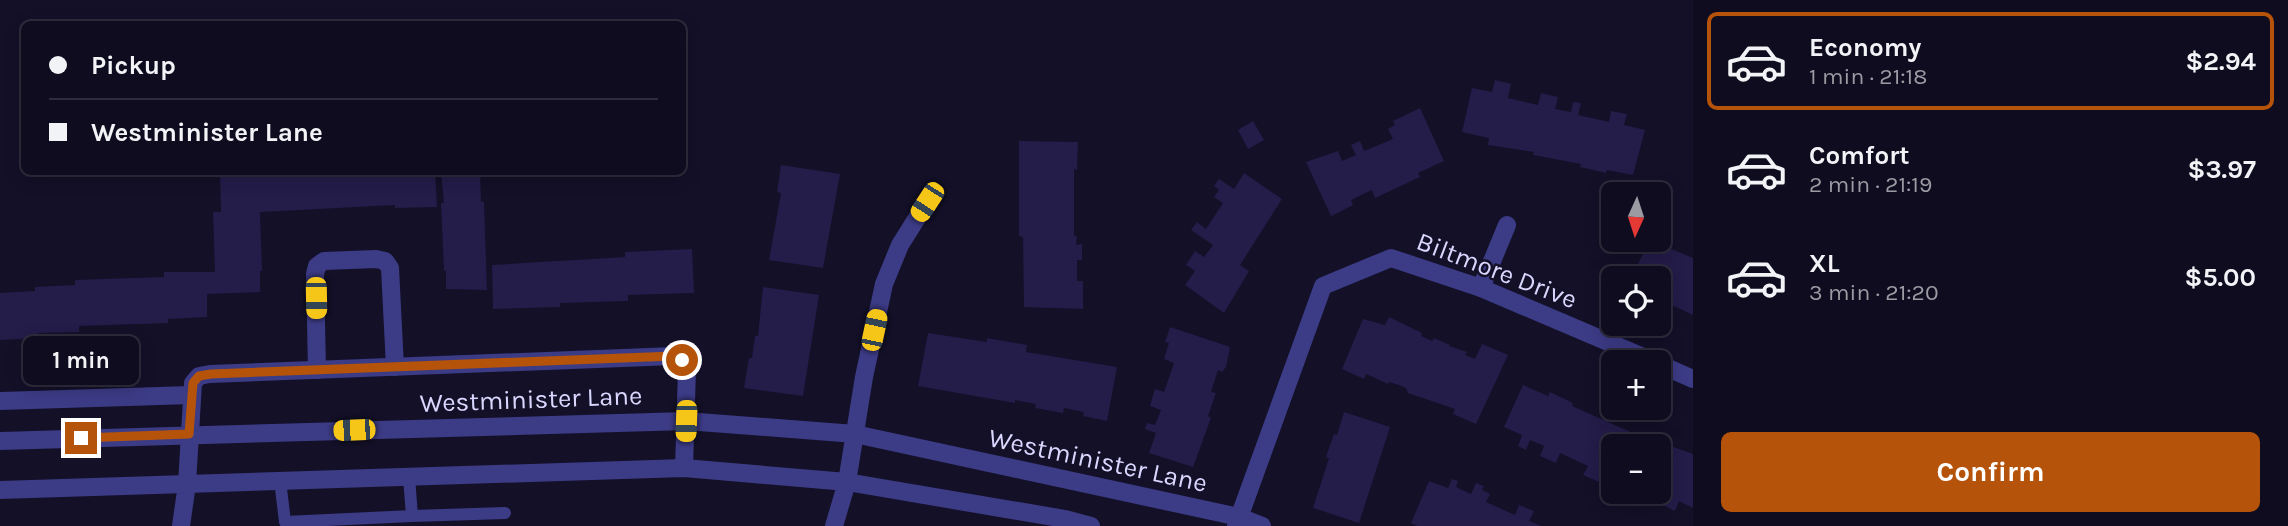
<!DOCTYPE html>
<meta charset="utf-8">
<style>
body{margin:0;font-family:Karla,sans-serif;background:#1c1a2b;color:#f1f3f6;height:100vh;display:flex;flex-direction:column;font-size:26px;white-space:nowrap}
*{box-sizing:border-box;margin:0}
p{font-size:23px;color:#9b9ba4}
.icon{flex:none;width:38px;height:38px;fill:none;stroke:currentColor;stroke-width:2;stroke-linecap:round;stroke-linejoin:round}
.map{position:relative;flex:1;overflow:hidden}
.panel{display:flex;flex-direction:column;background:#0e0c1e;width:595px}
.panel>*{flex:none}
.guide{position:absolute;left:21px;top:21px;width:665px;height:154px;border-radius:10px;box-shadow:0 4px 18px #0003,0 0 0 2px #2e2c3c;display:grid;align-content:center;height:154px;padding:0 28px;background:#0e0c1e}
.needle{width:46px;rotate:183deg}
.controls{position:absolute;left:1601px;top:182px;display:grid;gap:14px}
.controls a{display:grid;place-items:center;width:70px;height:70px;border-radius:10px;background:#0e0c1e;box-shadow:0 4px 18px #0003,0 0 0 2px #2e2c3c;font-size:35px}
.end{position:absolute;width:32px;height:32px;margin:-16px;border:9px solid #b45309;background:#fff;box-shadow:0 0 0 4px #fff}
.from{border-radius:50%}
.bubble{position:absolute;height:49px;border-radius:10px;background:#0e0c1e;box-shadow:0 4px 18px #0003,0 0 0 2px #2e2c3c;font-size:23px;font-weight:700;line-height:49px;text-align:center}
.car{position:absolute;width:21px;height:42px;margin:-21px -10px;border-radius:9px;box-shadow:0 0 5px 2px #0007;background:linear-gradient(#f5c518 24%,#345 0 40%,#f5c518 0 76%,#345 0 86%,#f5c518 0)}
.guide b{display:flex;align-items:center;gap:24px;height:66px;font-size:26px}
.guide b+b{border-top:2px solid #2e2c3c}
.guide i{width:18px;height:18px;background:#f1f3f6}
ul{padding:12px 0 0;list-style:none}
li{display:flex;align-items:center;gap:21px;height:98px;margin:0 14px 10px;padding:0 14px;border:4px solid transparent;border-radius:10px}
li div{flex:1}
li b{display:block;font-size:26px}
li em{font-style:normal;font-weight:700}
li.current{border-color:#b45309}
li>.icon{width:63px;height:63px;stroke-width:1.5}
.cta{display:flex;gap:14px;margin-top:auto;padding:14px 28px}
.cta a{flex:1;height:80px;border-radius:10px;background:#b45309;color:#fff;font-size:28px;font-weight:700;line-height:80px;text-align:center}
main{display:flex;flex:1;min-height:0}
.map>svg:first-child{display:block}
.building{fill:#241c49}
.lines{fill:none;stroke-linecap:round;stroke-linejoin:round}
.service{stroke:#3c3b86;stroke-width:12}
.minor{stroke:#3c3b86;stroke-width:18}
.tertiary{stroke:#3c3b86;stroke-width:18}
.route{stroke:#b45309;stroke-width:9}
.labels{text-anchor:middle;stroke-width:5;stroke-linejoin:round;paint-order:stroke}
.street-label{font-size:26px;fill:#dad7ff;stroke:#131028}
</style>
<main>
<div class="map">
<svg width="1693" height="526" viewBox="0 0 1693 526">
<rect width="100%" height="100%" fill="#131028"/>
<g class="building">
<path d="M1495 80 1511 84 1508 98 1538 105 1541 93 1558 97 1555 109 1571 112 1573 102 1581 103 1578 115 1609 122 1611 111 1627 114 1624 125 1645 130 1633 175 1607 170 1606 173 1580 167 1581 164 1533 155 1534 152 1488 145 1489 138 1462 132 1472 88 1492 92Z"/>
<path d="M1420 108 1444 161 1418 173 1420 177 1375 198 1372 190 1351 200 1353 205 1331 216 1306 162 1338 151 1342 161 1356 155 1351 145 1360 141 1364 151 1393 139 1388 129 1395 125 1393 121Z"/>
<path d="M1253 121 1264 140 1248 149 1238 130Z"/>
<path d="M1019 141 1078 142 1077 170 1074 169V236H1077L1076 245 1082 244V260H1077V281H1083V309L1024 307 1023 237 1019 236Z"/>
<path d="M781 165 840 174 823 268 769 260 781 193 777 192Z"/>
<path d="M220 172H435L437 207 395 208V205L260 212 262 271H260V292L207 294V317L168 319V323L79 326V332L38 333V338L0 340V293L35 291V287L75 285V280L164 277V272H215L213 212H221Z"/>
<path d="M441 172H480L481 202H484L487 290 446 289V271H444L441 203H444Z"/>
<path d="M1244 173 1282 199 1240 265 1249 271 1224 313 1185 285 1195 271 1186 265 1195 251 1204 257 1213 245 1191 230 1197 222 1206 229 1223 203 1214 197 1219 190 1214 186 1219 179 1234 189Z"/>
<path d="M1659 232 1668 236 1664 246 1693 258V315L1659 299V278H1632L1649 240H1659Z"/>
<path d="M692 249 694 293 628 295V301L560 303V307L493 309 492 265 625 257V252Z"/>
<path d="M763 287 819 295 803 396 744 388 749 358H752L755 336H758Z"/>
<path d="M1389 317 1422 333 1421 336 1432 341 1434 338 1450 345 1449 346 1467 352 1465 355 1475 359 1482 344 1508 355 1476 424 1453 414 1455 409 1408 393 1406 388 1399 385 1389 382 1388 384 1366 374 1364 379 1342 369 1363 319 1385 325Z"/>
<path d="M1170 327 1230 347 1226 367 1222 372 1218 370 1211 392 1216 393 1208 416 1211 418 1193 467 1149 453 1156 433 1145 429 1147 423 1155 425 1161 410 1150 406 1155 389 1164 392 1174 363 1164 359 1169 343 1165 342Z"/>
<path d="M928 333 987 342V338L1027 345 1026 352 1117 367 1107 421 1083 416 1084 412 1064 408 1063 413 1035 408 1036 404 1015 400V403L918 386Z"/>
<path d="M1523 385 1548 396 1550 392 1573 403 1572 406 1642 437 1638 446H1614V475L1605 471 1599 482 1583 475 1588 466 1560 453 1556 463 1540 456 1544 446 1530 440 1526 450 1518 446 1522 435 1504 427Z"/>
<path d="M1344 412 1390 427 1359 523 1313 508 1329 458 1326 457 1334 434 1337 435Z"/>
<path d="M1668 445 1693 454V508L1679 501 1675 511 1661 504 1664 495 1659 493V467Z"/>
<path d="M1452 479 1458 481 1456 487 1471 494 1476 483 1484 486 1482 490 1490 494 1486 502 1515 515 1519 505 1534 511 1529 521 1541 526H1417L1411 523 1429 481 1448 488Z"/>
</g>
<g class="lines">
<g class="service">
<path d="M280 480 285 522 412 516 409 477"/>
<path d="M412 516 505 513"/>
</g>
<g class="minor">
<path d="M1481 288 1507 225"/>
<path d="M1659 364 1693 379"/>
<path d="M317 370 315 274 317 266 324 261 376 259 385 261 390 268 395 367"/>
<path d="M0 401 191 395"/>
<path d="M181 526 187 484 193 383 199 376 210 374 674 356 682 360 687 369 684 468"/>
<path d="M834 526 847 482 864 377 884 284 900 245 927 202"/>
<path d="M1236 526 1323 286 1391 258 1481 288 1655 362"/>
</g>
<g class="tertiary">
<path d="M0 441 686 421 855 434 1239 517 1262 526"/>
<path d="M0 490 684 468 847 482 1065 519 1091 526"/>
</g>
</g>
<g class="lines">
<path class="route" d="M81 438 189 434 193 383 199 376 211 374 674 356 682 360"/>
</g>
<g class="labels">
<g class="street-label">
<text transform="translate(1497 270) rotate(21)" y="9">Biltmore Drive</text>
<text transform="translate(531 399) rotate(-2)" y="9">Westminister Lane</text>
<text transform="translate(1098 460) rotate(12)" y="9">Westminister Lane</text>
</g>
</g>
</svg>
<div class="controls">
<a><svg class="needle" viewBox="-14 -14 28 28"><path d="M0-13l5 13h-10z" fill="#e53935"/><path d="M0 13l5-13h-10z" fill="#9b9ba4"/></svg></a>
<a><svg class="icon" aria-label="locate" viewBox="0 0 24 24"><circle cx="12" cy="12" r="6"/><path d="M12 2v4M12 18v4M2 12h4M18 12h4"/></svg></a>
<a>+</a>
<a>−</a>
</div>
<i class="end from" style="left:682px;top:360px"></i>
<i class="end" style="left:81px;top:438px"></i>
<div class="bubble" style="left:23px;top:336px;width:116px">1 min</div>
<i class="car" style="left:927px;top:202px;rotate:213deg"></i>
<i class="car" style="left:316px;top:298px;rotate:179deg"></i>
<i class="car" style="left:874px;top:330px;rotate:12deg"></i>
<i class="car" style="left:686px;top:421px;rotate:182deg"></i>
<i class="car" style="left:354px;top:430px;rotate:268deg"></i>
<div class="guide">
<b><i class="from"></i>Pickup</b>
<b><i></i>Westminister Lane</b>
</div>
</div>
<section class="panel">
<ul>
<li class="current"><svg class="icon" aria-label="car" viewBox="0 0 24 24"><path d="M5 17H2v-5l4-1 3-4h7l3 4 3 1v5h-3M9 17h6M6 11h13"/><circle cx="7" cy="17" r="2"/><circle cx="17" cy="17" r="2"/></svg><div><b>Economy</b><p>1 min · 21:18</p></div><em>$2.94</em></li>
<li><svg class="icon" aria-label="car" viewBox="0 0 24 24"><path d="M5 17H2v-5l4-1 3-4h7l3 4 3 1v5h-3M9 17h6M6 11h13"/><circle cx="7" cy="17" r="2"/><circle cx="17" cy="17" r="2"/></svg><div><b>Comfort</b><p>2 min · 21:19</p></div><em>$3.97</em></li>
<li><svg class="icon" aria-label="car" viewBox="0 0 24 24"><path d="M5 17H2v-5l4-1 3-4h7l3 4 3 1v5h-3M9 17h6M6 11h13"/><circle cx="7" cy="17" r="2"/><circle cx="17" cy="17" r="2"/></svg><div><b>XL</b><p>3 min · 21:20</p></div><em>$5.00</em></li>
</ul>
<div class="cta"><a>Confirm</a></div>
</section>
</main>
